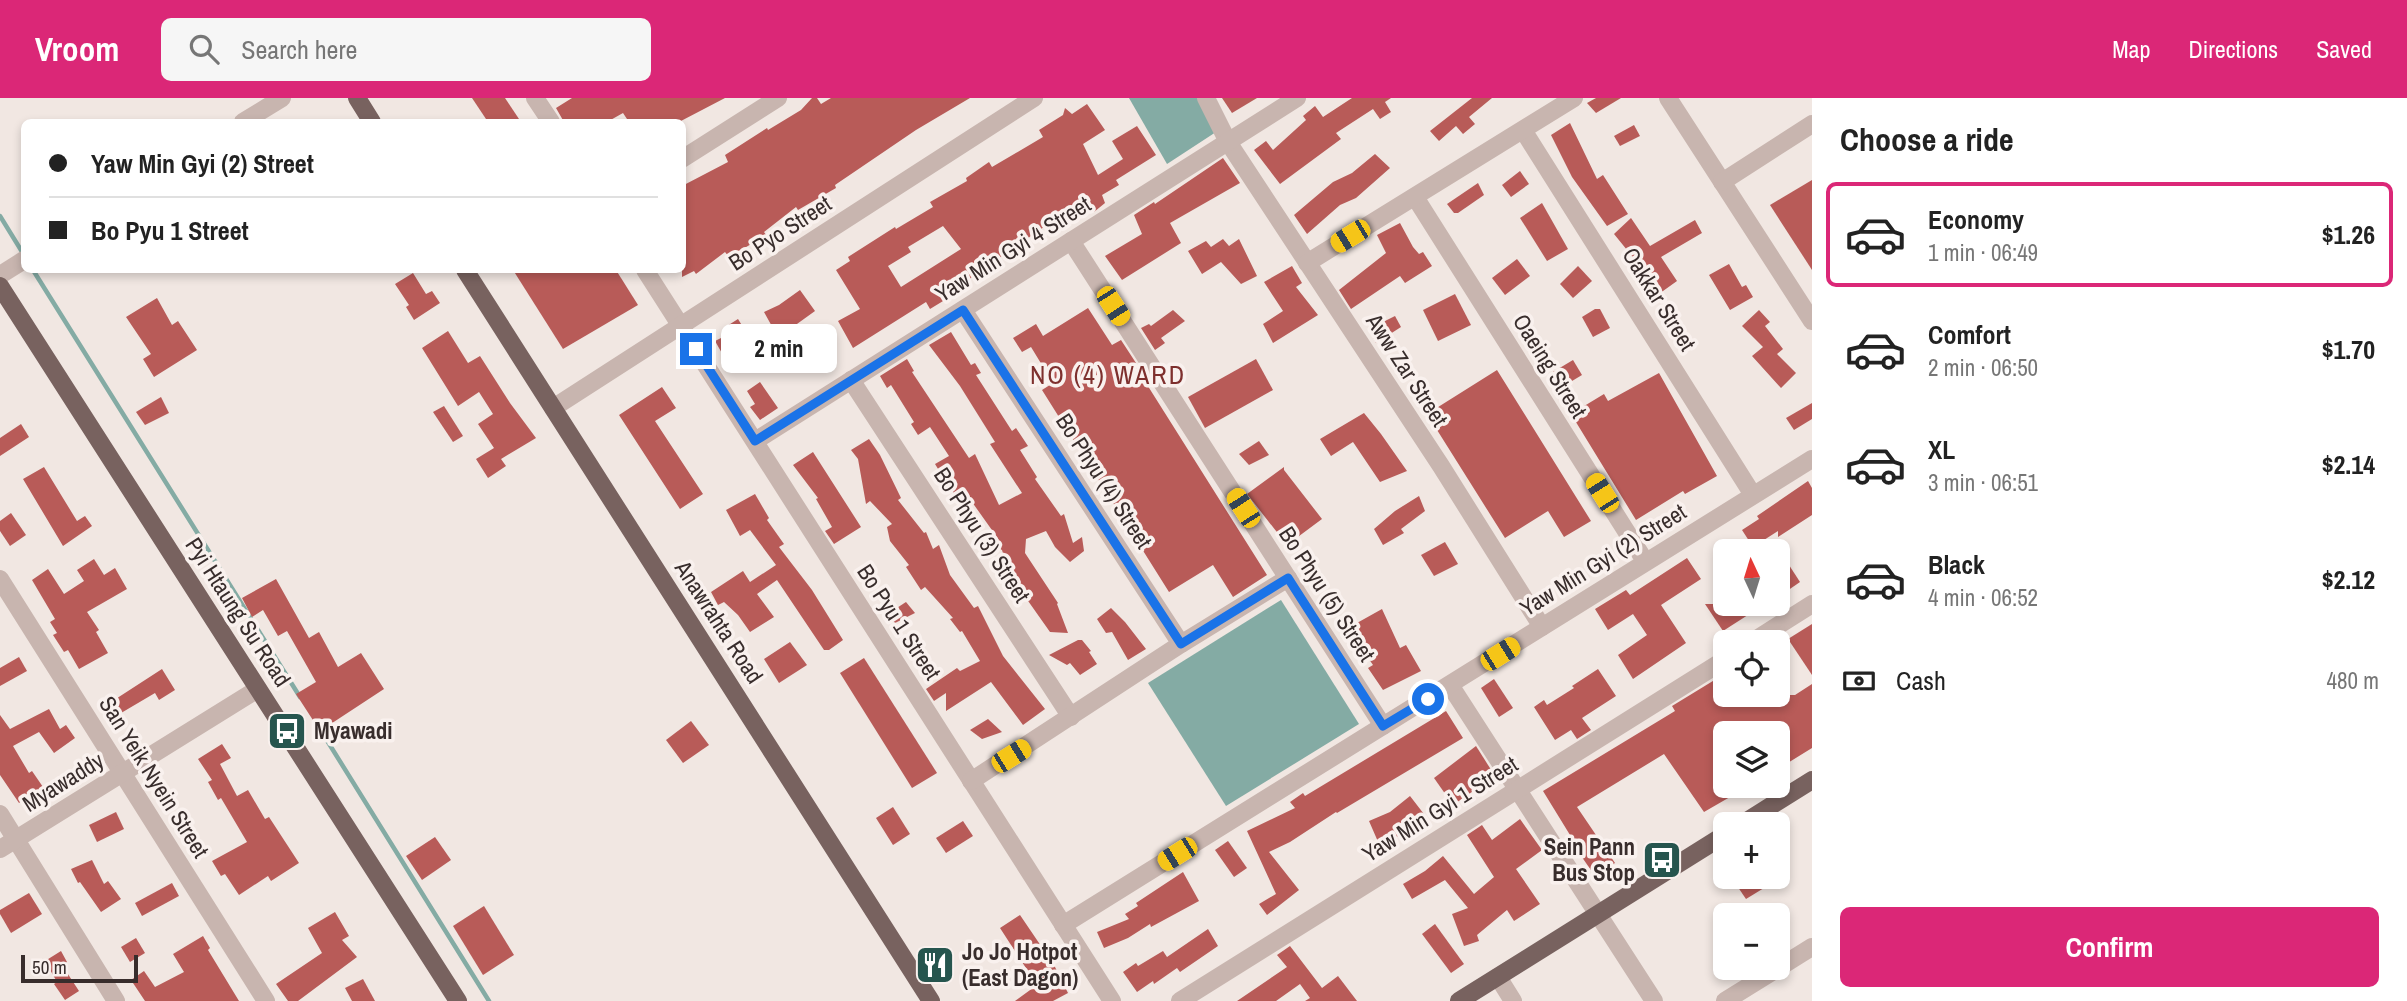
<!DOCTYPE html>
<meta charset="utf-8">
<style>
body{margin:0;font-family:"Archivo Narrow",sans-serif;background:#f6f6f6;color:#222;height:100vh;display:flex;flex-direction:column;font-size:26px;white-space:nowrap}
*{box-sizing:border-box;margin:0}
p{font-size:23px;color:#767676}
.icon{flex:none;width:38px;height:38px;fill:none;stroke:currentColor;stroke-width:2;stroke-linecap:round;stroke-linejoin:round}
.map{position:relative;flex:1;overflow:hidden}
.drawer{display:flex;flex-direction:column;background:#fff;width:595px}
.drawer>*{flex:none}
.top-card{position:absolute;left:21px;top:21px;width:665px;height:154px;border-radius:10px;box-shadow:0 4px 10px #0003;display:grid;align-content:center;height:154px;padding:0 28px;background:#fff}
.needle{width:46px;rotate:356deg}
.tools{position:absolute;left:1713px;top:441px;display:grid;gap:14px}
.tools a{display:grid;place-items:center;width:77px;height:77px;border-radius:10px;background:#fff;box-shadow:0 4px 10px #0003;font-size:35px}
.scale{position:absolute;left:21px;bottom:18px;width:117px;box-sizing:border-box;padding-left:7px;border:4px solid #382d2c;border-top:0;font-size:19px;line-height:24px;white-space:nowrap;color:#382d2c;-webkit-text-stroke:5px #f9f1ee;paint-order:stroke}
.end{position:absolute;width:32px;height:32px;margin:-16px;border:9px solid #1a73e8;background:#fff;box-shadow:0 0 0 4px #fff}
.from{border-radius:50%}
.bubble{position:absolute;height:49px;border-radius:10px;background:#fff;box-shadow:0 4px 10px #0003;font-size:23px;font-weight:700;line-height:49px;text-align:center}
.car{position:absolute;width:21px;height:42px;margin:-21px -10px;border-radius:9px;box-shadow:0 0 5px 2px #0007;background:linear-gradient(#f5c518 24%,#345 0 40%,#f5c518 0 76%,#345 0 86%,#f5c518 0)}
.top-card b{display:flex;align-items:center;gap:24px;height:66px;font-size:26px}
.top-card b+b{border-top:2px solid #e0e0e0}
.top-card i{width:18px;height:18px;background:#222}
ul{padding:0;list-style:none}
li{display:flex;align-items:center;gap:21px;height:105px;margin:0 14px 10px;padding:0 14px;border:4px solid transparent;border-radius:10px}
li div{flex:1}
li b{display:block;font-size:26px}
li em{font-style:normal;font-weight:700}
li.on{border-color:#db2777}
li>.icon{width:63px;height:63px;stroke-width:1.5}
h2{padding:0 28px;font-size:32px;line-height:84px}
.pay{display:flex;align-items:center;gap:18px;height:77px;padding:0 28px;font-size:26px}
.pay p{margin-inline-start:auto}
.button{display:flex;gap:14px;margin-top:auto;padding:14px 28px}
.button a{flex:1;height:80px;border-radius:10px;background:#db2777;color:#fff;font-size:28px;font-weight:700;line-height:80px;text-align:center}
header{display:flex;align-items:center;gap:42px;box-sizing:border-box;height:98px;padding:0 35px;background:#db2777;color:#fff}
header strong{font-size:33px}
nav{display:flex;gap:38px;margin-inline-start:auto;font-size:24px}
.search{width:490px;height:63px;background:#f6f6f6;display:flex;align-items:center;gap:18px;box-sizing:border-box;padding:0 24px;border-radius:10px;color:#767676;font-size:26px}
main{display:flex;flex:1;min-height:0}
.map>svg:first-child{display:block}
.water{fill:#84aba4}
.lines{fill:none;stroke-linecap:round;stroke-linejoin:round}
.stream{stroke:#84aba4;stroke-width:4.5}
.building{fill:#b85b58;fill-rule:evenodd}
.minor{stroke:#c8b5af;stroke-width:18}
.major{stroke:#78625f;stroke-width:18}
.route{stroke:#1a73e8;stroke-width:9}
.labels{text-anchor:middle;stroke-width:7;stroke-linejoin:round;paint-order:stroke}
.street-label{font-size:23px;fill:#382d2c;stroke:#f9f1ee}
.poi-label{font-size:23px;font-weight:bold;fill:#382d2c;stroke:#f9f1ee;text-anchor:start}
.quarter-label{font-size:26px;letter-spacing:2px;fill:#7e302e;stroke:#f9f1ee}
</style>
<header>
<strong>Vroom</strong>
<div class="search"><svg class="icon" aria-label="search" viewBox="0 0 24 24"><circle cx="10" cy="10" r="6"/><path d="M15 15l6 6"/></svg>Search here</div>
<nav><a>Map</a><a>Directions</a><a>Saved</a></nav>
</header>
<main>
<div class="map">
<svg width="1812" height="903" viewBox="0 0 1812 903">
<rect width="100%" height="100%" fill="#f1e7e2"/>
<g class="water">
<path d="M1129 0H1201L1216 34 1167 66Z"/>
<path d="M1281 502 1359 626 1226 708 1148 585Z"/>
</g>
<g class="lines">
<g class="stream">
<path d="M0 118 24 157"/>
<path d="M33 172 300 599"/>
<path d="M318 628 489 903"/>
</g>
</g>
<g class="building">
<path d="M472 0H505L521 24H488Z"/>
<path d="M572 0H725L679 24H629L623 15 607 24H564L556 10Z"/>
<path d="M812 0H817L821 6 831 0H970L916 32 835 87 836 90 798 112 796 109 764 134 769 141 755 149 753 145 729 159 725 154 696 176 694 173 682 179V88L728 64 725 57 767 30 768 32 801 12Z"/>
<path d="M1222 0H1257L1232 15Z"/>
<path d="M1352 0H1391L1385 4 1391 14 1380 21 1373 11 1336 35 1341 41 1280 86 1254 52 1266 43 1273 52 1306 22 1303 18 1315 8 1323 19Z"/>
<path d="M1472 0H1492L1469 19 1475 26 1463 36 1456 28 1439 43 1430 33Z"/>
<path d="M1596 0H1621L1596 15 1587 5Z"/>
<path d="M1087 6 1105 32 1083 46 1098 77 1123 61 1112 43 1137 28 1156 57 1116 82 1119 87 1102 97 1105 105 1094 114 1084 101 968 182 971 186 930 211 926 204 853 250 838 223 860 211 836 172 850 163 848 159 895 129 896 131 933 109 930 104 967 83 966 80 989 64 992 69 1043 39 1039 32 1063 17 1065 10 1072 16ZM943 128 961 151 901 189 888 168 911 154 908 149Z"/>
<path d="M1570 25 1597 81 1603 77 1628 116 1607 128 1572 79 1551 37Z"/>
<path d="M1634 27 1640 38 1620 48 1614 38Z"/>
<path d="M1375 56 1390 70 1356 100 1340 107 1307 136 1294 117 1333 84 1352 75Z"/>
<path d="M1223 60 1240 85 1170 125 1181 145 1122 182 1105 158 1142 136 1134 117 1154 104 1155 106Z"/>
<path d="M1520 73 1529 86 1511 99 1502 87Z"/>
<path d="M1812 82V172L1770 107Z"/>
<path d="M1478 85 1484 97 1458 115H1454L1447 106Z"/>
<path d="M1542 105 1568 151 1547 163 1520 120Z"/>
<path d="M1631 120 1650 148 1695 122 1702 135 1661 159 1677 183 1656 198 1641 176 1638 177 1632 165 1636 163 1614 136Z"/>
<path d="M1400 125 1413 149 1419 156 1423 154 1432 168 1405 185 1400 178 1351 211 1339 192 1386 155 1377 137Z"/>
<path d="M1223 141 1229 148 1239 141 1257 178 1241 186 1221 164 1202 176 1188 153 1206 143 1211 149Z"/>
<path d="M1517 161 1530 178 1505 197 1492 180Z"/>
<path d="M1729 166 1742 189 1746 187 1753 199 1730 212 1709 177Z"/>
<path d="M1292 168 1302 185 1296 189 1318 217 1273 245 1263 226 1283 213 1264 184Z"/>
<path d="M1578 168 1592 183 1573 200 1560 186Z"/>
<path d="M513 172H616L638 207 563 251Z"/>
<path d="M413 175 426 196 432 193 440 205 414 222 406 209 409 207 395 186Z"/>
<path d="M800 192 815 213 790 231 774 232 764 214 779 207Z"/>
<path d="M1455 196 1471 227 1438 243 1423 212Z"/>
<path d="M157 200 172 227 178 223 197 252 154 279 143 261 151 256 126 219Z"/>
<path d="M1088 210 1112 247 1121 242 1136 265 1134 266 1267 477 1233 499 1213 467 1169 494 1042 292 1053 285 1031 249 1022 254 1013 240 1036 226 1043 238Z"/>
<path d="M1595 211H1600L1610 230 1593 239 1582 219Z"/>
<path d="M1173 212 1185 223 1161 240 1165 245 1155 252 1141 230 1149 226 1151 228Z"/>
<path d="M1759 212 1770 224 1765 228 1783 251 1777 256 1796 275 1781 290 1752 258 1763 249 1742 228Z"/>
<path d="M1395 218 1401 229 1376 245 1369 231Z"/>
<path d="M738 221 756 250 740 260 742 264 731 271 715 243 731 235 727 228Z"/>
<path d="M448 233 468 265 480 258 510 305 536 340 501 361 506 368 488 380 476 361 494 350 478 326 493 316 479 294 458 308 422 250Z"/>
<path d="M951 234 971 267 975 265 981 275 976 277 1012 333 1016 330 1028 348 1020 352 1037 379 1035 381 1061 418 1064 416 1073 445 1082 439 1084 453 1070 464 1055 449 1046 433 1026 441 1025 455 1058 505 1057 506 1068 535 1050 534 1026 500 1031 496 1006 477 1009 475 1002 452 991 446 999 442 972 404 966 407 951 392 935 366 949 358 930 329 918 337 911 326 914 324 891 287 887 290 880 278 907 261 914 273 912 274 969 360 975 356 999 407 1022 395 990 346 995 344 960 288 929 247Z"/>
<path d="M1256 261 1273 292 1205 330 1188 299Z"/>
<path d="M1573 262 1582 277 1562 289 1553 274Z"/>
<path d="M1497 272 1591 423 1564 439 1548 413 1505 440 1427 316Z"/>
<path d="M1659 275 1717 378 1685 396 1683 393 1636 422 1571 316 1604 296 1608 303Z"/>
<path d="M760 284 778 310 760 322 750 309 755 306 747 293Z"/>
<path d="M662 289 676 310 655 323 703 396 680 411 619 317Z"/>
<path d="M161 299 169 315 145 327 136 314Z"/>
<path d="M1812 305V321L1794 332 1786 320Z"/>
<path d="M444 308 463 338 453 344 433 314Z"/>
<path d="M1364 315 1381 336 1407 373 1380 384 1353 344 1331 358 1320 341Z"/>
<path d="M21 326 29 339 0 358V340Z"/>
<path d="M869 341 880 357 901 400 898 402 924 435 926 434 933 451 939 447 950 477 974 510 978 508 1003 558 1045 611 1023 627 991 584 946 613V595L934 603 926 591 957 570 960 573 980 563 962 533 960 534 950 521 953 520 925 489 921 492 906 469 909 467 890 443 887 429 892 426 870 403 866 406 858 361 851 352Z"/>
<path d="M1259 343 1269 357 1249 367 1239 356Z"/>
<path d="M813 354 861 429 834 446 825 433 832 429 816 401 818 400 793 367Z"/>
<path d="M44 369 77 423 85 418 92 428 63 448 23 381Z"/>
<path d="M1284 369V372L1322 421 1287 447 1247 396Z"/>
<path d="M1808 383 1812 390V417L1778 439V433L1753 449 1742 432 1759 421 1757 418Z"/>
<path d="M755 396 769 420 767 422 784 446 779 449 812 492 843 542 829 552H824L777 482 757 496 774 519 750 534 738 517 724 504 718 507 711 494 743 473 750 484 776 467 750 432 740 438 726 412Z"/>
<path d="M1419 398 1425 413 1401 431 1404 435 1383 447 1374 431 1395 413Z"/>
<path d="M11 415 26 437 10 448 0 433V423Z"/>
<path d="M1445 444 1458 466 1434 478 1421 457Z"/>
<path d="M1778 450 1800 484 1787 493 1778 479Z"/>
<path d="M1687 460 1701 481 1661 507 1686 545 1633 581 1618 557 1647 537 1633 516 1608 532 1595 511 1626 492 1630 497Z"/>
<path d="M94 461 104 477 115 470 127 491 87 514 99 532 96 534 108 555 79 571 68 552 64 554 53 537 57 535 50 524 55 521 32 482 48 471 64 496 84 483 77 472Z"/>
<path d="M276 481 309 540 319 534 338 569 361 555 384 591 320 633 296 596 316 584 287 533 278 538 263 512 252 519 242 500Z"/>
<path d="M906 504 915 515 895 525 886 517Z"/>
<path d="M1705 506H1765L1723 533Z"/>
<path d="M1111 510 1125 524 1146 551 1128 562 1112 534 1106 535 1097 521Z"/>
<path d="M1382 511 1400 550 1406 547 1421 573 1383 592 1368 570 1373 567 1348 530Z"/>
<path d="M1812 526V577L1788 541Z"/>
<path d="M1078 542H1082L1091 553 1089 554 1097 566 1080 577 1070 565 1067 567 1049 557Z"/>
<path d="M790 544 807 567 779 585 764 561Z"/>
<path d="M19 559 27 573 0 588V570Z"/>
<path d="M864 560 937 675 912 690 840 575Z"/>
<path d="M162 571 175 592 159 602 155 595 116 618 108 606Z"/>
<path d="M1598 571 1616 598 1582 620 1591 632 1577 641 1571 632 1555 642 1534 609 1544 602 1547 607 1574 590 1572 588Z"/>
<path d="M1726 575V597H1795L1812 586V650L1778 671V635H1726V688H1749L1704 714 1664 656 1577 709 1615 765 1595 778 1568 739 1570 737 1543 693 1675 613 1672 608Z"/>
<path d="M1494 581 1513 610 1499 619 1481 590Z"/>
<path d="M49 611 60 631 66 627 75 640 54 655 39 634 13 648 29 675 32 673 43 689 19 705 0 677V617L10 631Z"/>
<path d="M1446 613 1463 640 1337 715 1336 714 1290 744 1269 754 1299 792 1267 817 1259 806 1276 796 1247 733 1295 710 1290 704 1303 695 1305 698Z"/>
<path d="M988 621 1002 634 982 641 970 632Z"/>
<path d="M691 623 709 647 683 665 666 642Z"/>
<path d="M222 646 231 660 220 666 237 698 248 692 265 721 269 719 299 765 271 783 268 778 239 797 225 776 221 778 212 763 247 744 221 700 218 702 208 684 212 682 198 661Z"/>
<path d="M1476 648 1495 678 1453 707 1434 680Z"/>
<path d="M1410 698 1427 720 1408 734 1379 746 1369 723 1390 714Z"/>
<path d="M893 709 910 736 893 747 876 720Z"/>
<path d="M116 714 124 731 97 744 89 727Z"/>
<path d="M1520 721 1542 752 1516 771 1540 806 1514 823 1507 812 1477 837 1479 843 1464 848 1452 816 1468 810 1445 782 1412 801 1403 786 1425 773 1443 758 1474 796 1494 779 1467 737 1482 727 1492 742Z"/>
<path d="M963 723 973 738 946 755 936 740Z"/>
<path d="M435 739 451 762 422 782 406 758Z"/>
<path d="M1228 743 1247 770 1234 779 1215 752Z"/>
<path d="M92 762 104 786 108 783 121 801 101 814 80 784 78 785 71 771Z"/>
<path d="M1183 774 1199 803 1151 829 1150 826 1128 840 1104 850 1097 834 1129 821 1125 816 1138 808 1136 805Z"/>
<path d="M1731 779H1756L1764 790 1746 801Z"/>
<path d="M172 785 179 798 142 818 135 805Z"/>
<path d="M29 795 42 816 11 835 0 816V812Z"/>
<path d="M484 808 514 857 483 877 453 828Z"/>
<path d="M335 814 349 838 342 842 357 859 298 903H288L276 886 322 855 308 830Z"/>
<path d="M1020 817 1039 845 1048 865 1052 863 1068 895 1053 903H1015L1037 887 1000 830Z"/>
<path d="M1435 826 1464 866 1451 875 1422 836Z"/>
<path d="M1208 831 1218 848 1180 874 1177 870 1154 886 1153 883 1137 894 1123 874 1136 865 1138 868 1163 853 1167 859Z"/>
<path d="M203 838 210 850 208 852 239 903H145L131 882 144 873 155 889 184 874 173 856Z"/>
<path d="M136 840 145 855 130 864 121 849Z"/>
<path d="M1290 848 1322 890 1338 878 1357 903H1305L1310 900 1300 886 1276 903H1237L1287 869 1277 857Z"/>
<path d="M61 853 67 864 62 867 79 893 65 902 54 886 57 884 45 863Z"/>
<path d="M363 881 375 903H352L345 890Z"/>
</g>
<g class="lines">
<g class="minor">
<path d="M535 0 551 24"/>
<path d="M1206 0 1228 44 1441 368 1542 529"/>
<path d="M1668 0 1812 223"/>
<path d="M243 24 282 0"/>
<path d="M1523 32 1753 397"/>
<path d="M682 61 778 0"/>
<path d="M1722 84 1812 26"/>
<path d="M1415 99 1645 463"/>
<path d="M1071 143 1383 628"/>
<path d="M1307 165 1574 0"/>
<path d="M645 172 1112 903"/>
<path d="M0 177 24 162"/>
<path d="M963 212 1181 546"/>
<path d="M851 282 1071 619"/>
<path d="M553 310 1034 0"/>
<path d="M755 343 1297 0"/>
<path d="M0 481 266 903"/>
<path d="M1752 544 1812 506"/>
<path d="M1450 587 1654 903"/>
<path d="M971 683 1181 546 1288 480"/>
<path d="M0 716 116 903"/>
<path d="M0 751 258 591"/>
<path d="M1063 827 1812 361"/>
<path d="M1498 879 1513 903"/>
<path d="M1180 903 1726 561"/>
<path d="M1725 903 1812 849"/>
</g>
<g class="major">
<path d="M357 0 372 24"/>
<path d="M465 172 931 903"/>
<path d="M0 188 458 903"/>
<path d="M1742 726 1812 682"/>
<path d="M1459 903 1726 736"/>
</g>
</g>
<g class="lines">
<path class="route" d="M696 251 755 343 963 212 1181 546 1288 480 1383 628 1428 601"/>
</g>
<defs>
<g id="bus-square" transform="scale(2.0125)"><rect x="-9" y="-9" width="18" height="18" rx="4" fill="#26554e" stroke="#f9f1ee"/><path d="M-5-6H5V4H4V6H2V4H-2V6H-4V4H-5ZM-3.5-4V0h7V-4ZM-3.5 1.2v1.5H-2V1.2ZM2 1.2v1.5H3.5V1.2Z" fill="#fff"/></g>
<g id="restaurant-square" transform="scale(2.0125)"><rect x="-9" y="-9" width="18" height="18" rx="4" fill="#26554e" stroke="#f9f1ee"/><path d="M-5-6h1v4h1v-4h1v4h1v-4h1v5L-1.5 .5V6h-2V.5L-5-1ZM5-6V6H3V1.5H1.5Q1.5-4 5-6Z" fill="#fff"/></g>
</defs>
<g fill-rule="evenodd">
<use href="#bus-square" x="287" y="633"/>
<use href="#bus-square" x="1662" y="762"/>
<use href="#restaurant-square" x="935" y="867"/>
</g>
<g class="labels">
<g class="street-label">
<text transform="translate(780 135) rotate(-33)" y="8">Bo Pyo Street</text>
<text transform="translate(1013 151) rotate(-32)" y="8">Yaw Min Gyi 4 Street</text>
<text transform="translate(1659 201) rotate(58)" y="8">Oakkar Street</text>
<text transform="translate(1550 268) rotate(58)" y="8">Oaeing Street</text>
<text transform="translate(1407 272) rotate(57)" y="8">Aww Zar Street</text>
<text transform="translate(1104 383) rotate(57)" y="8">Bo Phyu (4) Street</text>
<text transform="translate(982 437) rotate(57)" y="8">Bo Phyu (3) Street</text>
<text transform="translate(1603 462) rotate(-32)" y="8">Yaw Min Gyi (2) Street</text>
<text transform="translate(1327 496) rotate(57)" y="8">Bo Phyu (5) Street</text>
<text transform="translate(238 514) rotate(57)" y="8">Pyi Htaung Su Road</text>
<text transform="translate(719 524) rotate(57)" y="8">Anawrahta Road</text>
<text transform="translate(899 524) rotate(57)" y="8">Bo Pyu 1 Street</text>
<text transform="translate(154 679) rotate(58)" y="8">San Yeik Nyein Street</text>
<text transform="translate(63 684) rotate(-32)" y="8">Myawaddy</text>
<text transform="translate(1440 711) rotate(-32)" y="8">Yaw Min Gyi 1 Street</text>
</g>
<g class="poi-label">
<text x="314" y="641">Myawadi</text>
<text x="1635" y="757" text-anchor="end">Sein Pann<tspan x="1635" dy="26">Bus Stop</tspan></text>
<text x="962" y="862">Jo Jo Hotpot<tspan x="962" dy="26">(East Dagon)</tspan></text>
</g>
<g class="quarter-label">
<text x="1108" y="286">NO (4) WARD</text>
</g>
</g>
</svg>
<div class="tools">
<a><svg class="needle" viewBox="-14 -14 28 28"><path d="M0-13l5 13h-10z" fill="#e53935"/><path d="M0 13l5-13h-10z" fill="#767676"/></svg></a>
<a><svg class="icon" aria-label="locate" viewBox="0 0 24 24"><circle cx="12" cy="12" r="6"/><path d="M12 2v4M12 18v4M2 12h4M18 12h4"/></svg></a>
<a><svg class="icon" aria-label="layers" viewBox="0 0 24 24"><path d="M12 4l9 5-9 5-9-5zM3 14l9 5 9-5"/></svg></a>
<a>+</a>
<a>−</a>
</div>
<div class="scale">50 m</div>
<i class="end from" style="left:1428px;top:601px"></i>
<i class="end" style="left:696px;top:251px"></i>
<div class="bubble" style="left:721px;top:226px;width:116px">2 min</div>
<i class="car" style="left:1350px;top:138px;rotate:239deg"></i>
<i class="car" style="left:1113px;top:208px;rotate:147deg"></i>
<i class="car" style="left:1602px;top:395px;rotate:328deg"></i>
<i class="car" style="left:1243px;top:410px;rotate:327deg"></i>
<i class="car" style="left:1500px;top:556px;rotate:58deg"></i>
<i class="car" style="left:1011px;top:658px;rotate:58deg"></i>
<i class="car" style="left:1177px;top:756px;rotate:238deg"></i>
<div class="top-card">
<b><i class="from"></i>Yaw Min Gyi (2) Street</b>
<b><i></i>Bo Pyu 1 Street</b>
</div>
</div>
<section class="drawer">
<h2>Choose a ride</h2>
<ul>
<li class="on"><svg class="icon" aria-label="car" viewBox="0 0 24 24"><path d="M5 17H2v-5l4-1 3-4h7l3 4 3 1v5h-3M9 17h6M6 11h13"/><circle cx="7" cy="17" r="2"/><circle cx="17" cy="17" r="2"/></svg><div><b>Economy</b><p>1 min · 06:49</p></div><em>$1.26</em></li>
<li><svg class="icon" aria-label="car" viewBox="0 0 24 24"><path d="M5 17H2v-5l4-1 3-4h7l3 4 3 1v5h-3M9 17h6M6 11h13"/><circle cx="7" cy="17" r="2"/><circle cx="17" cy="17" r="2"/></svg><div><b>Comfort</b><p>2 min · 06:50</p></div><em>$1.70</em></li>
<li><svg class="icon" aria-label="car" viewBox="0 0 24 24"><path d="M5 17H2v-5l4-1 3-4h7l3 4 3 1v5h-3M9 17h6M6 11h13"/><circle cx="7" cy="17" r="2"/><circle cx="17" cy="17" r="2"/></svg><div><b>XL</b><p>3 min · 06:51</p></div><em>$2.14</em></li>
<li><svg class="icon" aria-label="car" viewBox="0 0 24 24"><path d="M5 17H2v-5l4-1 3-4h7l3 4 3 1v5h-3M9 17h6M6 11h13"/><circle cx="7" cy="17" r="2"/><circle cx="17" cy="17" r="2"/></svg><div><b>Black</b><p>4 min · 06:52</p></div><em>$2.12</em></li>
</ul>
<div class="pay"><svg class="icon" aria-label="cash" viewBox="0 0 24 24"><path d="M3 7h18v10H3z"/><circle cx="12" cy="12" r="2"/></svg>Cash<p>480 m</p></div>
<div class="button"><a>Confirm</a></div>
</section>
</main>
